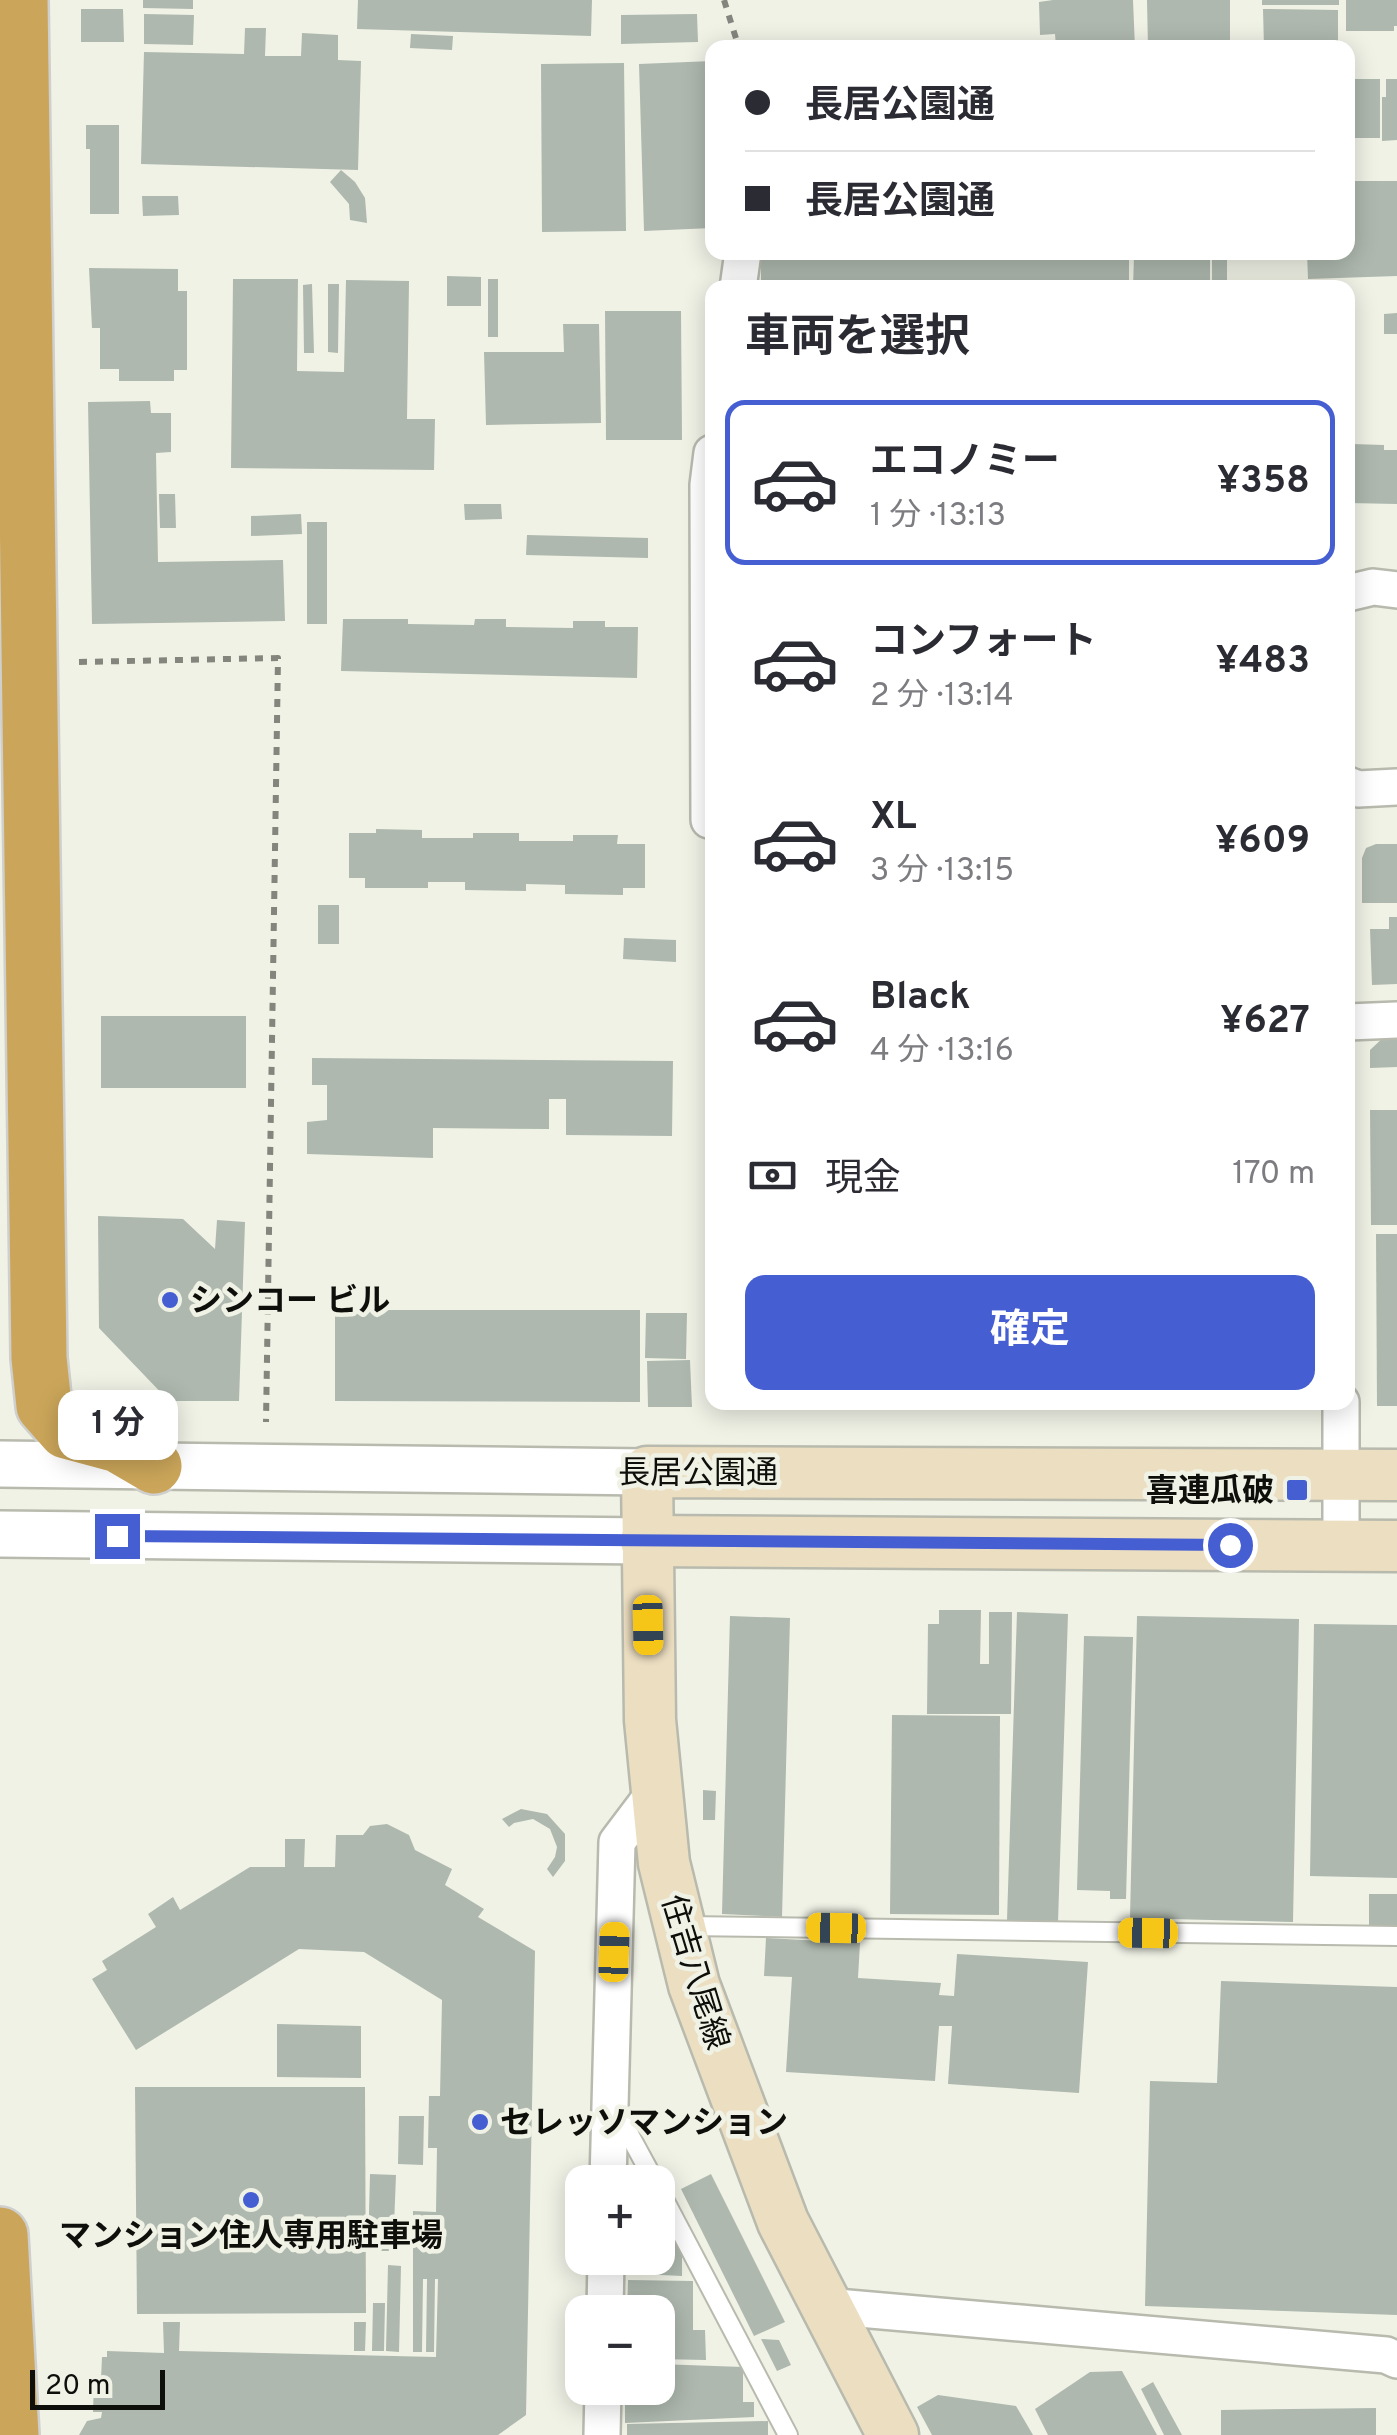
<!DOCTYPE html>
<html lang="ja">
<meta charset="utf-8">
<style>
body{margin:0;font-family:Overpass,"Noto Sans JP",sans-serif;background:#f2f2f3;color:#2b2b33;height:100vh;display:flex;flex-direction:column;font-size:38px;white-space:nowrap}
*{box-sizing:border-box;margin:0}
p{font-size:32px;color:#7c7c81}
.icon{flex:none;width:55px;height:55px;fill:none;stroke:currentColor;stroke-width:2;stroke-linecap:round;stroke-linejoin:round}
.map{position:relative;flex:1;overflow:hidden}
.sheet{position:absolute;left:705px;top:280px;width:650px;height:1130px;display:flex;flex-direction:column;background:#fff;border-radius:20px;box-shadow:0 5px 25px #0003}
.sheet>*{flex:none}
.hud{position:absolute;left:705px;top:40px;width:650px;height:220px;border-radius:20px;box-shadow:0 5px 25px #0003;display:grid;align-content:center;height:220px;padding:0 40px;background:#fff}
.tools{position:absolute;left:565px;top:2165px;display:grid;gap:20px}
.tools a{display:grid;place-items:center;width:110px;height:110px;border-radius:20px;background:#fff;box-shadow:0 5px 25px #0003;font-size:50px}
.scale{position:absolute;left:30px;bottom:25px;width:135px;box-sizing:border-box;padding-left:10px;border:5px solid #0e0e0a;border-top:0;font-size:28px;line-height:35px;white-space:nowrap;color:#0e0e0a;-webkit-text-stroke:8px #f0f2e6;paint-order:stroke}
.end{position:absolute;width:45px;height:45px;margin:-22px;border:12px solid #455ed2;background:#fff;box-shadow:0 0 0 5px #fff}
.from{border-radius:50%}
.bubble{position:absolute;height:70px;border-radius:20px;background:#fff;box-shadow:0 5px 25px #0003;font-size:32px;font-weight:700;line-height:70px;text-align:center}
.car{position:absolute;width:30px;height:60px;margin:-30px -15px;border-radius:12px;box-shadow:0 0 8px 2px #0007;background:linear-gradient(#f5c518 24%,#345 0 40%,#f5c518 0 76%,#345 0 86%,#f5c518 0)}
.hud b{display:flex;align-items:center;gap:35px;height:95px;font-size:38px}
.hud b+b{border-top:2px solid #e1e1e2}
.hud i{width:25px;height:25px;background:#2b2b33}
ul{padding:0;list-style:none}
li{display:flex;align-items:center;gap:30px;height:165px;margin:0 20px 15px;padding:0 20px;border:5px solid transparent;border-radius:20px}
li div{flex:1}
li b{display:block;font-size:38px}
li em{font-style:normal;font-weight:700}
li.current{border-color:#455ed2}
li>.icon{width:90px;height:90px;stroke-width:1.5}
h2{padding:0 40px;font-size:45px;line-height:120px}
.pay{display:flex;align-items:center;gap:25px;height:110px;padding:0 40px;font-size:38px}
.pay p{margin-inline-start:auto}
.action{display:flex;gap:20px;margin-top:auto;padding:20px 40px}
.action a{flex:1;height:115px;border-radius:20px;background:#455ed2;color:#fff;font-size:40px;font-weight:700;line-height:115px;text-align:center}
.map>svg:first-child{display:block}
.building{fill:#aeb8ae}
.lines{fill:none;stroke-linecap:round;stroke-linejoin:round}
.service-casing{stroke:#b8baae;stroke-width:22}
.minor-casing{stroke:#b8baae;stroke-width:40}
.tertiary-casing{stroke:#b8baae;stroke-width:50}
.secondary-casing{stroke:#b8baae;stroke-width:55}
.trunk-casing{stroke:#cfcfce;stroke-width:60}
.path{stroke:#84857d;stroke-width:6;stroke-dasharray:8 8;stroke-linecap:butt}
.service{stroke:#fff;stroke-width:18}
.minor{stroke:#fff;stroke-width:35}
.tertiary{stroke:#fff;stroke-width:45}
.secondary{stroke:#ecdec1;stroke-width:50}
.trunk{stroke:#cba65a;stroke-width:55}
.route{stroke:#455ed2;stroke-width:12}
.poi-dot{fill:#455ed2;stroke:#f0f2e6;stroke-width:4}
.labels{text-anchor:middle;stroke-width:9;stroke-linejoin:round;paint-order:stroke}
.poi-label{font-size:32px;font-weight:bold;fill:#0e0e0a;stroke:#f0f2e6;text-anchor:start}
.street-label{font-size:32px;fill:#0e0e0a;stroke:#f0f2e6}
</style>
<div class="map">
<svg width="1397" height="2435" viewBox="0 0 1397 2435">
<rect width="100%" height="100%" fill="#f0f2e6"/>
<g class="building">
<path d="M143 0H193V9L143 8Z"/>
<path d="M358 0H592L591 36 357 29Z"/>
<path d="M1053 0H1133L1135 48H1056L1055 34 1040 35 1039 2Z"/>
<path d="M1147 0H1230V48H1148Z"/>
<rect x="1262" y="0" width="77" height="5"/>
<path d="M1346 0H1397V26H1394V31H1346Z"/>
<path d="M81 9H123L124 42H81Z"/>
<path d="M1263 9 1338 10V48H1264Z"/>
<path d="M144 14 194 15 193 45 144 44Z"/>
<path d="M697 14 698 42 621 44V15Z"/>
<path d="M245 28H266L265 56H301L302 33 338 35V60L361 61 358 170 141 164 144 52 244 54Z"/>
<path d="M411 34 453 36 452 50 410 48Z"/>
<path d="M712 61V228L644 231 639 64Z"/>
<path d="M624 63 626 231 542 232 541 64Z"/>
<rect x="1348" y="79" width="32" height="59"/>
<path d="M1386 79H1397V140L1382 141V97H1386Z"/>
<path d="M86 125H119V214H90V149H86Z"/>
<path d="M341 170 355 182 365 198 367 223 350 220 349 204 330 182Z"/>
<path d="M1348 181H1397V276L1308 279 1307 252H1348Z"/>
<path d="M142 196H178L179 215 143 216Z"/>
<path d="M1129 254V288H761V255Z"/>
<path d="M1134 255 1210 257V288H1133Z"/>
<rect x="1212" y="255" width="15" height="33"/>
<path d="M89 268 178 269V291H187V370H174V381H119V369H100V328H92Z"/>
<path d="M447 276 481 277V306H447Z"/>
<path d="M233 279H298L297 371 344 372 346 280 409 281 407 419H435L434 470 231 468Z"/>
<rect x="488" y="279" width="10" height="58"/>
<path d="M312 284 314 353H304L303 285Z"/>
<path d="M328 284H339L338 353 328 352Z"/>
<path d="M605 311H681L682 440H606Z"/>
<path d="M1397 313V334H1384V314Z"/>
<path d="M563 324H599L601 423 486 425 484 352H564Z"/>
<path d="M150 401 151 413H171V452L156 453 158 562 283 560 285 621 92 624 88 402Z"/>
<path d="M1352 444 1384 445V450H1397V504L1348 503V451H1352Z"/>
<path d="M159 494H175L176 528H160Z"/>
<path d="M464 504H501L502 519 465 520Z"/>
<path d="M301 514 302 534 251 536V516Z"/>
<rect x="307" y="522" width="20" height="102"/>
<path d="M527 535 648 538V558L526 555Z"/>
<path d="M343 619H408V624L474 625 475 619H506V627L573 628V621H605V627H638L637 678 341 671Z"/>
<path d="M376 829 422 830V838H473V833H519V841H573V835H618L617 844H645V888H623V895L565 894V885L526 884V891L465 890V882H428V888H365V878H349V833H376Z"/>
<path d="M1376 844H1397V903H1362V858L1366 848Z"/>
<rect x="318" y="905" width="21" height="39"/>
<path d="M1389 917H1397V984L1372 985 1370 929H1389Z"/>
<path d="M624 938 676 940V962L623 959Z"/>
<rect x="101" y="1016" width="145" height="72"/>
<path d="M1385 1036H1397V1067L1370 1068V1050Z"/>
<path d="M312 1058 673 1061 672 1136 566 1135V1099H549V1129L433 1128V1158L307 1154V1122L327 1120V1085H312Z"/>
<path d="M1370 1110H1397V1225H1371Z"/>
<path d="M98 1216 183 1219 215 1249 217 1220 245 1222 239 1401H169L99 1328Z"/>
<path d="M1376 1234H1397V1406H1377Z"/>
<path d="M335 1310H640V1402L335 1401Z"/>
<path d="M646 1313H687L686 1359 645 1358Z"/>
<path d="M690 1360 692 1407H648L647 1361Z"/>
<rect x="979" y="1402" width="119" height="5"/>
<rect x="1171" y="1402" width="59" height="6"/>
<path d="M939 1610H981L980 1664H989V1612H1012L1011 1714H927L928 1624H939Z"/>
<path d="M1017 1612 1068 1614 1058 1922 1007 1920Z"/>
<path d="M730 1616 790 1618 782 1917 722 1914Z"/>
<path d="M1137 1616 1299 1619 1293 1922 1130 1918Z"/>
<path d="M1314 1624 1397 1625V1878L1310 1876Z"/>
<path d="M1084 1636 1133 1637 1126 1899H1110V1891L1077 1890Z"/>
<path d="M892 1715 1000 1716 999 1915 890 1914Z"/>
<path d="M703 1790 716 1791 715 1820H703Z"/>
<path d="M521 1809 547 1814 565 1834V1861L553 1877 547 1869 555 1857 557 1847 550 1829 533 1819 514 1823 509 1827 502 1819Z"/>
<path d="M387 1824 409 1835 415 1850 452 1869 445 1885 484 1909 478 1917 535 1951 526 2415 498 2435H79L87 2421 101 2418 102 2412H93L94 2379H101L102 2357H107V2351L164 2353 163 2322H180L179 2351 436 2357 438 2279H435L434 2352H426L427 2279H423L422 2352H413V2245H436V2226L413 2225V2211L436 2212 437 2148H428L429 2096H440L442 2000 364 1952 299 1949 136 2050 92 1979 107 1970 102 1961 156 1927 148 1914 173 1897 180 1910 250 1867H285V1839H305L304 1867H335L336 1835H363L370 1826Z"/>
<rect x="1369" y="1894" width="28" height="34"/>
<path d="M766 1938 860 1943 858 1978 941 1983 939 1995 954 1996 957 1954 1088 1962 1079 2093 948 2084 952 2026H939L935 2081 786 2072 792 1977 764 1976Z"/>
<path d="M1221 1981 1397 1987V2315L1145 2306 1150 2081 1217 2083Z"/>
<path d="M277 2024 361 2026V2078L277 2077Z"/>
<path d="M135 2087H365L366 2313 137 2314Z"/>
<path d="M399 2116H424L423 2165 398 2164Z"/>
<path d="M624 2160 637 2182H625Z"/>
<path d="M370 2174 396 2175 393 2251H368Z"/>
<path d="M711 2174 785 2322 754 2336 681 2189Z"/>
<path d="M658 2233H668L671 2240H682V2276L619 2273 620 2258H658Z"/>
<path d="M388 2265 401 2266 399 2352 386 2351Z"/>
<path d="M628 2280 693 2281V2330H705L706 2360 658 2359V2312H627Z"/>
<path d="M373 2303H385L384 2351H372Z"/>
<path d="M354 2322H366L365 2351H354Z"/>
<path d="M761 2339 779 2340 791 2365 777 2371Z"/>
<path d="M658 2364 743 2367V2402H754V2417L625 2423V2388H658Z"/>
<path d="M1122 2371 1157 2435H1048L1035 2409 1090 2372Z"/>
<path d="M1153 2382 1182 2435H1164L1141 2389Z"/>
<path d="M938 2395 1016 2406 1033 2435H932L917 2407Z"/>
<path d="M1376 2408V2435H1221V2410Z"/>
<path d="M768 2421V2435H627V2424Z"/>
</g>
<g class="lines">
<g class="service-casing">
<g id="service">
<path d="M685 1926 1397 1936"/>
<path d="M617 2112 655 2182"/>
<path d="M658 2188 788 2435"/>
</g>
</g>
<g class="minor-casing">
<g id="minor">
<path d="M738 288 743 252"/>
<path d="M712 453 708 485 709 820H712"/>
<path d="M1348 593 1373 587 1397 590"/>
<path d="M1348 785 1358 789 1397 787"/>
<path d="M1348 1022 1397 1020"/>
<path d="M1341 1402V1545"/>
<path d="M608 2182 617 1842 657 1789"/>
<path d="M825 2306 1386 2355 1397 2360"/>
<path d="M605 2312 606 2258"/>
<path d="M602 2435 603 2388"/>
</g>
</g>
<g class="tertiary-casing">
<g id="tertiary">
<path d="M0 1464 647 1472"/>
<path d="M0 1534 646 1541"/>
</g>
</g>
<g class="secondary-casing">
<g id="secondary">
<path d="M646 1541 1397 1546"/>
<path d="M893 2435 783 2222 694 1985 664 1863 650 1720 647 1472 1397 1475"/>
</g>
</g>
<g class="trunk-casing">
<g id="trunk">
<path d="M20 0 39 1358 44 1406 66 1431 118 1445 154 1466"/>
<path d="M0 2235 11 2435"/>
</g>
</g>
<g class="path">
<path d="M724 0 739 48"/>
<path d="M79 662 278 658 266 1422"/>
</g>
<use href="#service" class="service"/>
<use href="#minor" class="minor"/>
<use href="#tertiary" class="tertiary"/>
<use href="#secondary" class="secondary"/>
<use href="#trunk" class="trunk"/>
</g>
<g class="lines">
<path class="route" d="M117 1536 1230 1545"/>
</g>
<g class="poi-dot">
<circle cx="170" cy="1300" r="10"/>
<rect x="1285" y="1478" width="24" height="24" rx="5"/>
<circle cx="480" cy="2122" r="10"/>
<circle cx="251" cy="2200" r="10"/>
</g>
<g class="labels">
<g class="poi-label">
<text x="190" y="1311">シンコー ビル</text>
<text x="1274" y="1501" text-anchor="end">喜連瓜破</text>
<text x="500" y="2133">セレッソマンション</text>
<text x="251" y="2246" text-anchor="middle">マンション住人専用駐車場</text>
</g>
<g class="street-label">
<text x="698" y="1483">長居公園通</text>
<text transform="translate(696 1972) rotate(73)" y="11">住吉八尾線</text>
</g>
</g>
</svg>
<div class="tools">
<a>+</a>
<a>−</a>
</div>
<div class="scale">20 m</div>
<i class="end from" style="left:1230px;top:1545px"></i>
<i class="end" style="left:117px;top:1536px"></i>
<div class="bubble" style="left:58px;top:1390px;width:120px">1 分</div>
<i class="car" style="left:648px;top:1625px;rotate:179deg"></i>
<i class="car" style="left:836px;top:1928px;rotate:271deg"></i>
<i class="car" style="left:1148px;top:1933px;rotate:271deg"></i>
<i class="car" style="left:614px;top:1952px;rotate:2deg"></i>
<div class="hud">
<b><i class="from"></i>長居公園通</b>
<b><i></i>長居公園通</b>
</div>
<section class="sheet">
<h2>車両を選択</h2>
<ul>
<li class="current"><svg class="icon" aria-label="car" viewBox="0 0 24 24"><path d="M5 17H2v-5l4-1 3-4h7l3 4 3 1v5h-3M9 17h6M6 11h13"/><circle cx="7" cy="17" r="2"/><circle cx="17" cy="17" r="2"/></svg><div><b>エコノミー</b><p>1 分 · 13:13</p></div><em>¥358</em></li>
<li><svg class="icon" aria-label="car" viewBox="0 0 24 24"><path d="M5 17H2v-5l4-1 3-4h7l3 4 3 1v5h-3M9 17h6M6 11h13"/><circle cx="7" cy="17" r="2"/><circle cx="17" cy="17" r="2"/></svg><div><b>コンフォート</b><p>2 分 · 13:14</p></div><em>¥483</em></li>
<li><svg class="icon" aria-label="car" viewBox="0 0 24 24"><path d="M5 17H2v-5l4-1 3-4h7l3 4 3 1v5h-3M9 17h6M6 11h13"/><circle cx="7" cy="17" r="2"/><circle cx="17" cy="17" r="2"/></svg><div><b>XL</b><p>3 分 · 13:15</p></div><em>¥609</em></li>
<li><svg class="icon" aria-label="car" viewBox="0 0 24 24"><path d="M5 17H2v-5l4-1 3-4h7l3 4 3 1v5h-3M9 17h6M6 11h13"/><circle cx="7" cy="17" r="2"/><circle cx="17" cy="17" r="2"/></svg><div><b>Black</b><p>4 分 · 13:16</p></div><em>¥627</em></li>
</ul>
<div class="pay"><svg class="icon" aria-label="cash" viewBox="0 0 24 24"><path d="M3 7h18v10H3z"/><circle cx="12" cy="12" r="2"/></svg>現金<p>170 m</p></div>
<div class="action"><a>確定</a></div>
</section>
</div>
